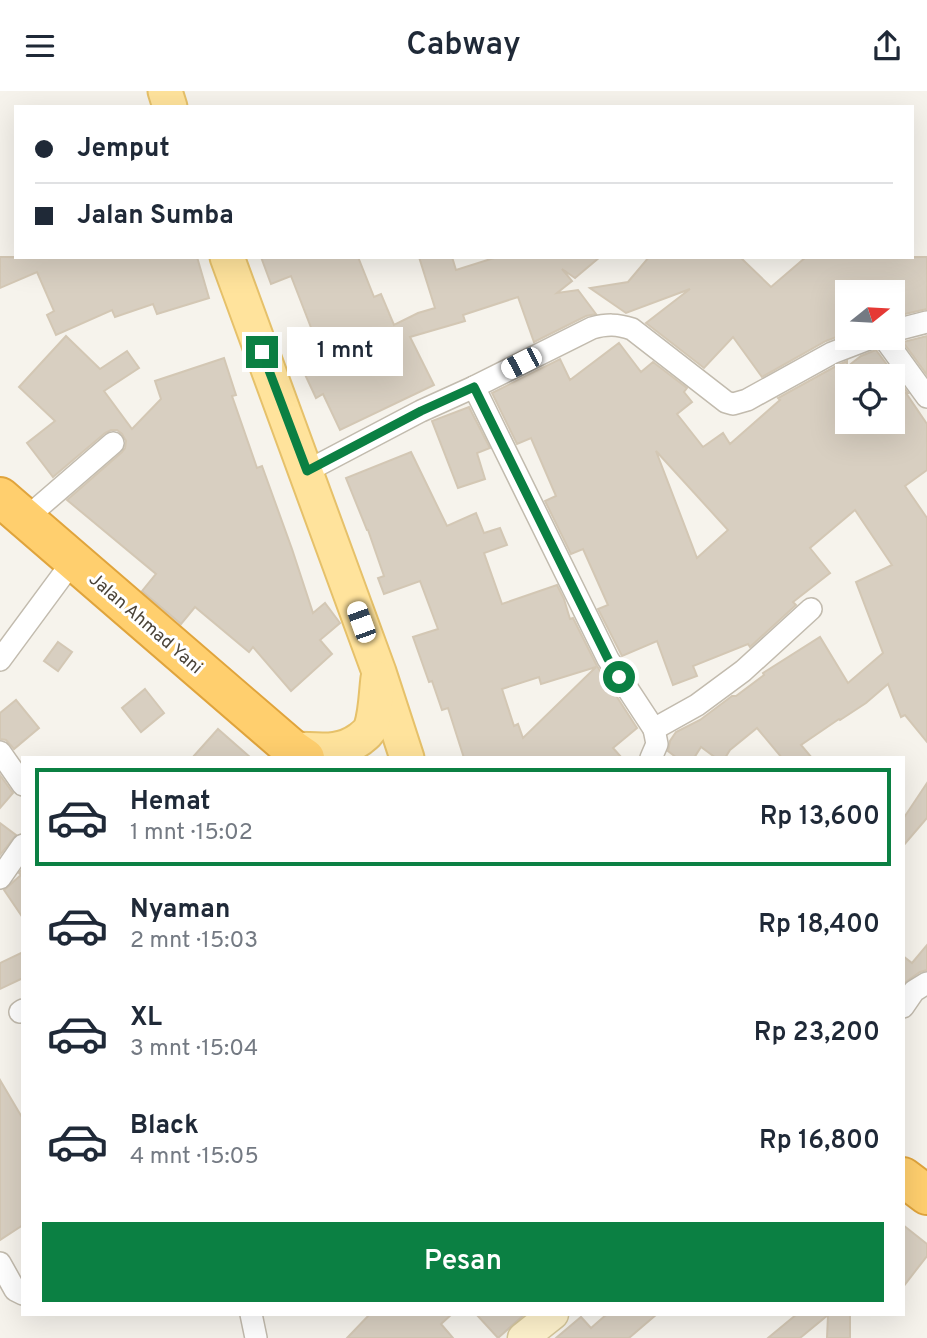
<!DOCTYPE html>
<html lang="id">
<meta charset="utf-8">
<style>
body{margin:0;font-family:Overpass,sans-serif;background:#f2f2f3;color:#1f2937;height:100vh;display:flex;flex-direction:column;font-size:26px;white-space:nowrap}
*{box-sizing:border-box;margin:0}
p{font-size:23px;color:#747a83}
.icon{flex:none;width:38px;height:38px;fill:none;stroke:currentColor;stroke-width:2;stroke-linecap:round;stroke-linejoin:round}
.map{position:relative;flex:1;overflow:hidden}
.sheet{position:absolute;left:21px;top:665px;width:884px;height:560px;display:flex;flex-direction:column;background:#fff;border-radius:0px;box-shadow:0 7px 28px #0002}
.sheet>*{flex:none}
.banner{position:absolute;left:14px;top:14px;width:900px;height:154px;border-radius:0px;box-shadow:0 7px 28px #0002;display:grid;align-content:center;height:154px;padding:0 21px;background:#fff}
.needle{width:46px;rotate:72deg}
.controls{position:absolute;left:835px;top:189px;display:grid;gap:14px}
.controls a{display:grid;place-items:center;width:70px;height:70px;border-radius:0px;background:#fff;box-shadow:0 7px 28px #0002;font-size:35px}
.end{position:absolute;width:32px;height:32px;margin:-16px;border:9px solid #0b8043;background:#fff;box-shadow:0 0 0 4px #fff}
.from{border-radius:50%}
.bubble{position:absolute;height:49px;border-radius:0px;background:#fff;box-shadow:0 7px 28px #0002;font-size:23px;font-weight:600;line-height:49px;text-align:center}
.car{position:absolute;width:21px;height:42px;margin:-21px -10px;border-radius:9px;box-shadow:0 0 5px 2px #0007;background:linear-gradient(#fff 24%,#345 0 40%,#fff 0 76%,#345 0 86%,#fff 0)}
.banner b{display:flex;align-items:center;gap:24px;height:66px;font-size:26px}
.banner b+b{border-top:2px solid #e0e1e3}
.banner i{width:18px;height:18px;background:#1f2937}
ul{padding:12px 0 0;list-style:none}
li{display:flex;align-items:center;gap:21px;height:98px;margin:0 14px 10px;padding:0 7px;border:4px solid transparent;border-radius:0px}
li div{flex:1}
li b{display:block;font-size:26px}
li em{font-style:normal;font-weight:600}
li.current{border-color:#0b8043}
li>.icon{width:63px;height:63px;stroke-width:1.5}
.primary-button{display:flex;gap:14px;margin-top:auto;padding:14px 21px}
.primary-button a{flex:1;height:80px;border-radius:0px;background:#0b8043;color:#fff;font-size:28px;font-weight:600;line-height:80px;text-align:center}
header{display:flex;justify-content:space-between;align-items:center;height:91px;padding:0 21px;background:#fff;font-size:32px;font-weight:600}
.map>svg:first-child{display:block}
.building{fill:#d8cfc1;stroke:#d3c7b4;stroke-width:2;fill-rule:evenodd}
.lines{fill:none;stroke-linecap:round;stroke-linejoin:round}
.street-casing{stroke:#c2bbae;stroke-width:24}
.secondary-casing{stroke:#d6c79b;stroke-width:33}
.primary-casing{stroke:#e6c16a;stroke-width:37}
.highway-casing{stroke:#e0a43c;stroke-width:42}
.street{stroke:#fff;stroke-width:21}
.secondary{stroke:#fff3cd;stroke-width:30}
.primary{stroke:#ffe39c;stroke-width:33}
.highway{stroke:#ffcf6e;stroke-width:38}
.route{stroke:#0b8043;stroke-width:9}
.labels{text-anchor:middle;stroke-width:6;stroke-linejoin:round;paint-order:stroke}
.street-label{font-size:18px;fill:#4b4439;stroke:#fff}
</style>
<header><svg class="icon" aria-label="menu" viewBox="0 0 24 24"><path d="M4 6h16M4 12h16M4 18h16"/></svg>Cabway<svg class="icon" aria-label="share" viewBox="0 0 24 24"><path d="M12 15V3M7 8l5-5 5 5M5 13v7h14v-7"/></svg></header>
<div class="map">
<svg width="927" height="1247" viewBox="0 0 927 1247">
<rect width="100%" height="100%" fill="#f6f3ec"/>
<g class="building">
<path d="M0 166H197L209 207 157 223 153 213 115 226 112 219 56 244 47 224 54 220 37 181 0 197Z"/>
<path d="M261 166H358L374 206 381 203 394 234 418 222 435 217 419 166H452L456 179 497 166H600L575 187 562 178 572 190 557 202 578 199 596 223 586 225 534 251 518 206 463 224 465 230 410 246 434 294 340 339 323 303 316 307 301 275 322 265 291 185 271 193Z"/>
<path d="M649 166H740L771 196 806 166H927V218L892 226V201H847V242L826 250 762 286 733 246 704 277 646 232 690 198 626 222 590 197 628 191Z"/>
<path d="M66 245 100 278 127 260 139 277 104 300 132 338 161 308 155 290 224 267 236 304 232 305 257 377 262 375 292 458 313 522 325 512 340 532 320 549 332 563 291 600 253 556 249 561 195 516 181 533 142 500 156 483 67 409 122 361 125 357 126 350 122 343 117 339H111L105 342 53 386 27 352 55 330 19 296Z"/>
<path d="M927 245V284L903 251Z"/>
<path d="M619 252 641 281 653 271 687 297 684 301 692 311 677 323 703 356 723 342 730 353 780 309 778 307 838 274 847 270V276L861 265 876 259 908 302H906L927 333V379L905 395 927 427V651L905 624 901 626 888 593 866 612 840 629 839 628 801 654 812 667H782L757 637 730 659 725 667H716L701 656 694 667H677L668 660 670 650 676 641 700 629 732 605H736L764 584 763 582 820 546 848 592 883 562 856 491 892 474 855 419 810 457 830 482 793 511 796 514 750 556 748 553 693 575 697 585 673 594 657 550 622 565 598 518 608 514 583 458 571 463 545 410 556 405 531 347 517 353 492 302 560 268 570 289ZM847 285H892V331H847ZM656 360 728 439 697 467Z"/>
<path d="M469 316 490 357 477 362 485 388 458 397 432 330Z"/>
<path d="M411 361 447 435 476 422 484 442 500 437 507 454 484 462 502 513 557 494 564 508 570 528 573 527 597 575 637 637 613 657 622 667H464L448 617 442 619 432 590 429 591 413 546 438 538 420 490 384 503 378 487 384 485 368 439H367L346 387ZM596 576 523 647 518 633 514 635 502 598 539 586 541 593Z"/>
<path d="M58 551 72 561 58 580 44 570Z"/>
<path d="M145 598 164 622 141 641 122 617Z"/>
<path d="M16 609 39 637 14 658 6 649 0 648V622Z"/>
<path d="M218 638 251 667H192Z"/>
<path d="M0 684 13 702 0 717Z"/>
<path d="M927 692V727L903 755V728Z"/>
<path d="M0 732 16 744 0 764Z"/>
<path d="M23 777V827L4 799 21 784 19 782Z"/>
<path d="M927 854V879L920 881 903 893V865L912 872Z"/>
<path d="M23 861V887L0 898V872Z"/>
<path d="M0 989 23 1028V1134L0 1149Z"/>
<path d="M903 1134 927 1153V1165L903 1196Z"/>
<path d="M370 1223H452L441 1233 453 1247H347Z"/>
<path d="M476 1223H525L498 1247Z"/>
<path d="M607 1223H657L629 1247H556L581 1226 591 1237Z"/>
<path d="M797 1223H850V1247H827L828 1224 800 1247H768Z"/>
</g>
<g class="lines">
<g class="street-casing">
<g id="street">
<path d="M892 240 927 231"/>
<path d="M884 247 927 306"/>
<path d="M474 296 608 568 654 638 697 614 743 580 811 518"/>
<path d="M307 380 421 320 474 296 592 237C607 233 617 233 632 238L726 311 733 313 747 309 832 262 871 247"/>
<path d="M25 428 113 352"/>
<path d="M0 569 73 470"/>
<path d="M0 661 23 694"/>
<path d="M651 667 657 653 654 638"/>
<path d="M0 787 23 754"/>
<path d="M903 916 914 900 927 892"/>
<path d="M20 921 23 919"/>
<path d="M0 1172 15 1199 23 1203"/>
<path d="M251 1223 256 1247"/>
</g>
</g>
<g class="secondary-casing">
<path id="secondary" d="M523 1247 553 1223"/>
</g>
<g class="primary-casing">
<g id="primary">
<path d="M165 0 170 16"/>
<path d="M227 166 379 581 407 667"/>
<path d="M292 658C318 658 338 664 360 648 365 644 369 641 371 636 376 621 376 602 378 587"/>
</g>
</g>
<g class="highway-casing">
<g id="highway">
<path d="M0 406 292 658 305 667"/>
<path d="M903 1086 927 1104"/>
</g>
</g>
<use href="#street" class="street"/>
<use href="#secondary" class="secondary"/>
<use href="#primary" class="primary"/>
<use href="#highway" class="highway"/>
</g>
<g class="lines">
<path class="route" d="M262 261 307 380 421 320 474 296 608 568 619 586"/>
</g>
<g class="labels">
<g class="street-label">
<text transform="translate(146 532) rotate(41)" y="6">Jalan Ahmad Yani</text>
</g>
</g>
</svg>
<div class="controls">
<a><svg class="needle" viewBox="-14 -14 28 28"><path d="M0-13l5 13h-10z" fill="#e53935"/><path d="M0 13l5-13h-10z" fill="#747a83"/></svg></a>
<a><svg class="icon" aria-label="locate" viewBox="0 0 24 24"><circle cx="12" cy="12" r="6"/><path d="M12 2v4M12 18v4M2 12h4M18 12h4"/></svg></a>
</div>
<i class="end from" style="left:619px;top:586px"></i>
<i class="end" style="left:262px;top:261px"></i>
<div class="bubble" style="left:287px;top:236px;width:116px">1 mnt</div>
<i class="car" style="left:521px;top:272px;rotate:243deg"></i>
<i class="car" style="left:361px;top:531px;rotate:340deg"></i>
<div class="banner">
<b><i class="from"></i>Jemput</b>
<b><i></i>Jalan Sumba</b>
</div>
<section class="sheet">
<ul>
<li class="current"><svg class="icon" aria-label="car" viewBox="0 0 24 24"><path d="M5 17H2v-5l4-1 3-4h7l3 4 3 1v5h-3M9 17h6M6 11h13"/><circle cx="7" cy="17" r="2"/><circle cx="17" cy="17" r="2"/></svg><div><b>Hemat</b><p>1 mnt · 15:02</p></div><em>Rp 13,600</em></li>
<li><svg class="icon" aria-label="car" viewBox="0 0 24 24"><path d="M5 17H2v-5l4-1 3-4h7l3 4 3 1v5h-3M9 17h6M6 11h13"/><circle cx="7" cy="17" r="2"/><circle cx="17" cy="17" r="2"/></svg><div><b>Nyaman</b><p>2 mnt · 15:03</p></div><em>Rp 18,400</em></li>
<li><svg class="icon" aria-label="car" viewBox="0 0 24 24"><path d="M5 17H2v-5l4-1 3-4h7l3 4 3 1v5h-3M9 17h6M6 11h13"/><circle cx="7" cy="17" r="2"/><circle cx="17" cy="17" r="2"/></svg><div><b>XL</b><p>3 mnt · 15:04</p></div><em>Rp 23,200</em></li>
<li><svg class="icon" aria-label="car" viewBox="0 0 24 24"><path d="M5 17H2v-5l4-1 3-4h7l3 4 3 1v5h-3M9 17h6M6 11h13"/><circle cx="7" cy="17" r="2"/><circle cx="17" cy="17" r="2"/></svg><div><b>Black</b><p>4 mnt · 15:05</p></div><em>Rp 16,800</em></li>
</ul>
<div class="primary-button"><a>Pesan</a></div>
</section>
</div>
